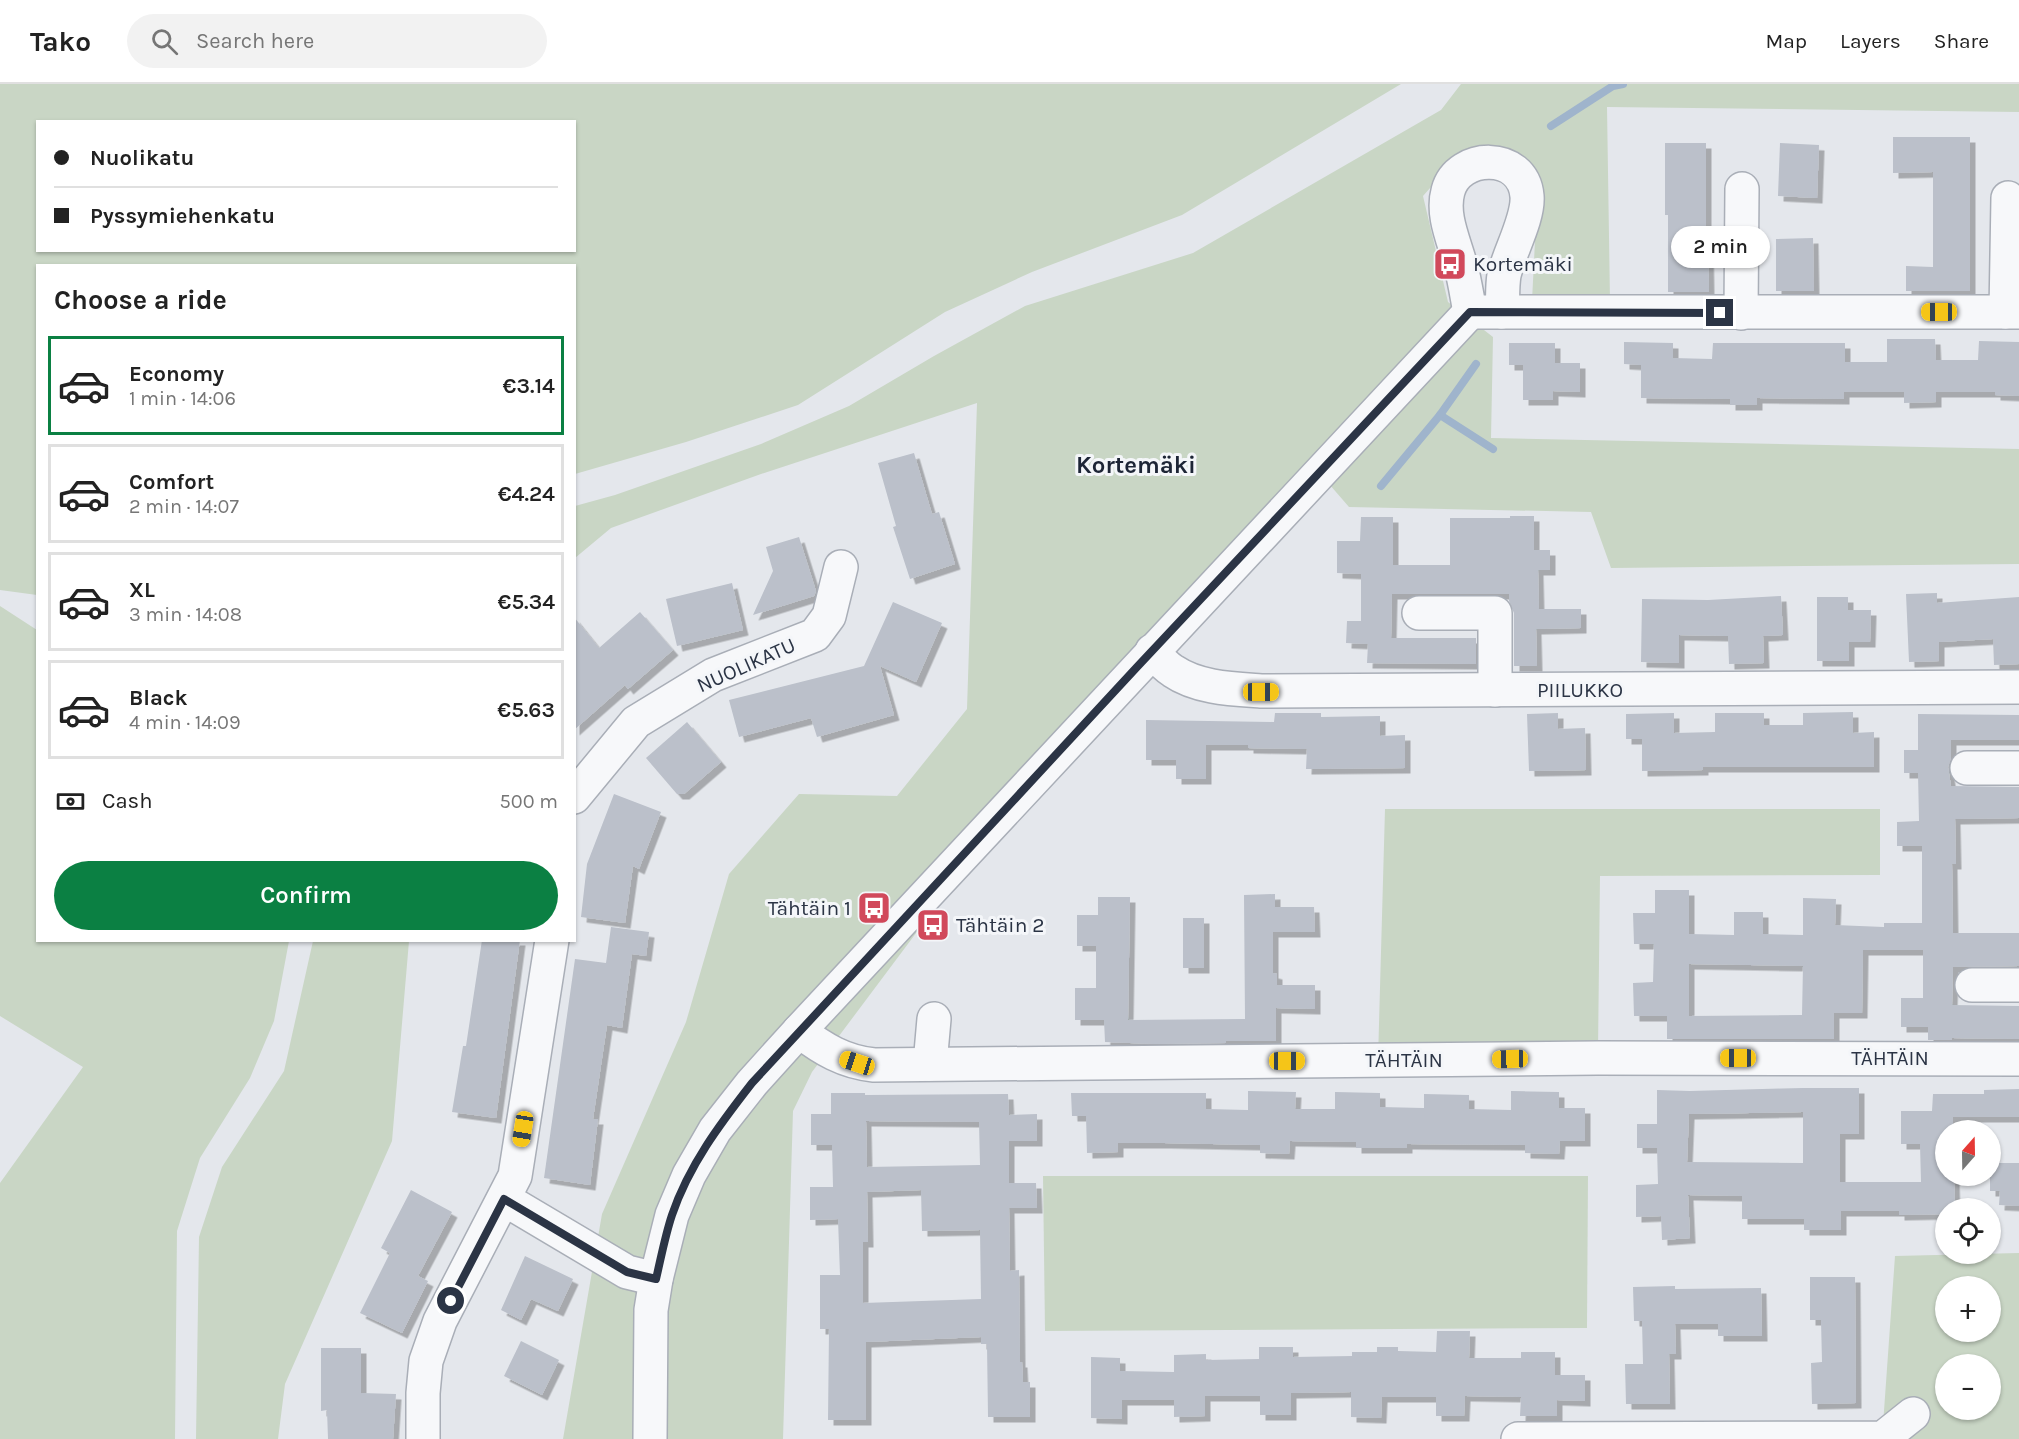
<!DOCTYPE html>
<meta charset="utf-8">
<style>
body{margin:0;font-family:Karla,sans-serif;background:#f2f2f2;color:#222;height:100vh;display:flex;flex-direction:column;font-size:22px;white-space:nowrap}
*{box-sizing:border-box;margin:0}
p{font-size:20px;color:#767676}
.icon{flex:none;width:33px;height:33px;fill:none;stroke:currentColor;stroke-width:2;stroke-linecap:round;stroke-linejoin:round}
.map{position:relative;flex:1;overflow:hidden}
.drawer{position:absolute;left:36px;top:180px;width:540px;height:678px;display:flex;flex-direction:column;background:#fff;border-radius:0px;box-shadow:0 2px 4px #0004}
.drawer>*{flex:none}
.top-card{position:absolute;left:36px;top:36px;width:540px;height:132px;border-radius:0px;box-shadow:0 2px 4px #0004;display:grid;align-content:center;height:132px;padding:0 18px;background:#fff}
.needle{width:39px;rotate:20deg}
.buttons{position:absolute;left:1935px;top:1036px;display:grid;gap:12px}
.buttons a{display:grid;place-items:center;width:66px;height:66px;border-radius:50%;background:#fff;box-shadow:0 2px 4px #0004;font-size:30px}
.end{position:absolute;width:27px;height:27px;margin:-14px;border:8px solid #2b3445;background:#fff;box-shadow:0 0 0 3px #fff}
.from{border-radius:50%}
.bubble{position:absolute;height:42px;border-radius:21px;background:#fff;box-shadow:0 2px 4px #0004;font-size:20px;font-weight:600;line-height:42px;text-align:center}
.car{position:absolute;width:18px;height:36px;margin:-18px -9px;border-radius:8px;box-shadow:0 0 4px 2px #0007;background:linear-gradient(#f5c518 24%,#345 0 40%,#f5c518 0 76%,#345 0 86%,#f5c518 0)}
.top-card b{display:flex;align-items:center;gap:21px;height:57px;font-size:22px}
.top-card b+b{border-top:2px solid #e0e0e0}
.top-card i{width:15px;height:15px;background:#222}
ul{padding:0;list-style:none}
li{display:flex;align-items:center;gap:18px;height:99px;margin:0 12px 9px;padding:0 6px;border:3px solid #e0e0e0;border-radius:0px}
li div{flex:1}
li b{display:block;font-size:22px}
li em{font-style:normal;font-weight:600}
li.active{border-color:#0b8043}
li>.icon{width:54px;height:54px;stroke-width:1.5}
h2{padding:0 18px;font-size:27px;line-height:72px}
.pay{display:flex;align-items:center;gap:15px;height:66px;padding:0 18px;font-size:22px}
.pay p{margin-inline-start:auto}
.action{display:flex;gap:12px;margin-top:auto;padding:12px 18px}
.action a{flex:1;height:69px;border-radius:36px;background:#0b8043;color:#fff;font-size:24px;font-weight:600;line-height:69px;text-align:center}
header{display:flex;align-items:center;gap:36px;box-sizing:border-box;height:84px;padding:0 30px;background:#fff;border-bottom:2px solid #e0e0e0}
header strong{font-size:28px}
nav{display:flex;gap:33px;margin-inline-start:auto;font-size:21px}
.search{width:420px;height:54px;background:#f2f2f2;display:flex;align-items:center;gap:15px;box-sizing:border-box;padding:0 21px;border-radius:33px;color:#767676;font-size:22px}
.map>svg:first-child{display:block}
.green{fill:#c9d6c5;fill-rule:evenodd}
.lines{fill:none;stroke-linecap:round;stroke-linejoin:round}
.stream{stroke:#9fb4cc;stroke-width:8}
.building{fill:#bbc0ca;fill-rule:evenodd;filter:url(#shadow)}
.minor-casing{stroke:#a9aeb7;stroke-width:36}
.minor{stroke:#f7f8fa;stroke-width:33}
.route{stroke:#2b3445;stroke-width:8}
.labels{text-anchor:middle;stroke-width:6;stroke-linejoin:round;paint-order:stroke}
.poi-label{font-size:21px;fill:#2b3445;stroke:#f4f6f9;text-anchor:start}
.street-label{font-size:21px;fill:#2b3445;stroke:#f4f6f9}
.quarter-label{font-size:24px;font-weight:bold;fill:#1d2536;stroke:#f4f6f9}
</style>
<header>
<strong>Tako</strong>
<div class="search"><svg class="icon" aria-label="search" viewBox="0 0 24 24"><circle cx="10" cy="10" r="6"/><path d="M15 15l6 6"/></svg>Search here</div>
<nav><a>Map</a><a>Layers</a><a>Share</a></nav>
</header>
<div class="map">
<svg width="2019" height="1355" viewBox="0 0 2019 1355">
<defs>
<filter id="shadow"><feDropShadow dx="5.5" dy="5.5" stdDeviation="0" flood-color="#0004"/></filter>
</defs>
<rect width="100%" height="100%" fill="#e4e7ec"/>
<g class="green">
<path d="M0 0H1401L1182 131 1032 188 945 228 798 321 686 358 575 390 574 182H38L37 511 0 506ZM38 38H574V166H38Z"/>
<path d="M1461 0H2019V28L1607 23 1610 217H1532L1537 117 1533 94 1446 86 1423 112 1448 218 1493 253 1491 354 2019 365V480L1611 484 1591 428 1349 423 1310 378 1084 625 812 988 793 1027 783 1355H563L602 1130 686 938 729 790 799 710 897 712 967 625 977 319 761 390 611 444 575 474V422L615 411 761 360 849 322 934 272 1025 222 1193 169 1441 26Z"/>
<path d="M0 522 37 546 38 856 289 857 274 937 250 994 200 1074 177 1147 175 1355H0V1099L83 983 0 932Z"/>
<path d="M1385 725H1880V791L1600 792 1598 966 1378 976Z"/>
<path d="M313 857H409L392 1057 285 1300 278 1355H196L199 1153 222 1083 284 987Z"/>
<path d="M1043 1092H1588L1587 1244 1045 1247Z"/>
<path d="M2019 1169V1355H1882L1895 1172ZM1946 1203H1990V1248H1946ZM1946 1281H1990V1326H1946Z"/>
</g>
<g class="lines">
<g class="stream">
<path d="M1551 42 1613 2 1623 0"/>
<path d="M1440 331 1493 365"/>
<path d="M1381 402 1440 331 1476 280"/>
</g>
</g>
<g class="building">
<path d="M1893 53H1970V207H1906V182L1933 183V88L1893 89Z"/>
<path d="M1665 59H1706V152H1708L1709 208H1668V131H1665Z"/>
<path d="M1780 59 1819 61 1817 114 1778 112Z"/>
<path d="M1813 154 1814 207H1776V155Z"/>
<path d="M1887 255H1935L1936 276H1978L1979 257 2019 258V312L1995 311V308H1936V318L1904 319V308H1844V315L1757 314V321H1730V315L1641 314V281L1624 280V258L1673 259V274L1712 275 1713 259H1845V278H1887Z"/>
<path d="M1509 259H1555V279H1580V308L1553 307V316H1523V281H1509Z"/>
<path d="M914 369 932 430 939 428 955 480 910 495 893 443 896 442 878 379Z"/>
<path d="M1510 432H1534V466H1550V486H1538L1539 525H1581V544L1536 545 1537 582H1514V529L1509 517V510H1392L1391 554H1476V580L1367 579 1368 560 1346 559 1347 537H1361V490L1337 489V457H1360L1361 433H1393V481H1450V434H1510Z"/>
<path d="M799 453 816 507 814 512 753 531 773 487 766 463Z"/>
<path d="M732 499 743 546 677 562 666 515Z"/>
<path d="M1937 509V519L2019 513V580L1994 581 1993 555 1939 558V577L1909 578 1906 510Z"/>
<path d="M1781 512 1783 551 1763 552 1764 579 1729 580 1728 552 1679 551V579L1641 578 1642 515 1708 516Z"/>
<path d="M1817 513H1848V526H1871L1870 558H1849V577H1817Z"/>
<path d="M893 518 942 539 916 598 880 582 894 631 817 653 811 634 739 653 729 616 864 582Z"/>
<path d="M640 528 673 566 628 605 625 601 574 646V533L599 564Z"/>
<path d="M1853 628V649L1874 648V683H1703V686L1642 687V655H1626V630L1674 629V649L1715 648V629H1764V641H1803V629Z"/>
<path d="M1275 629H1321V633L1380 632V652L1405 651V684L1306 685 1307 665 1248 664V661H1206V695H1176V676H1146V636L1274 638Z"/>
<path d="M1558 629V645L1585 644 1586 686 1529 687 1527 630Z"/>
<path d="M1918 630 2019 631V656H1951V674L1948 683 1951 702 2019 703V734L1955 735 1956 780H1952L1953 849H2019V882L1953 883 1952 921 2019 922V955L1952 954V956H1928V943H1901V914H1923V866H1863L1862 929H1834V955H1667V932H1634L1633 899 1653 898 1654 860H1634L1633 829H1655V806H1689V850L1734 851V828H1763V850L1803 851V814L1836 815 1835 841 1884 843V839H1922V762H1897V738L1919 737 1918 689H1904V666H1918ZM1689 880 1803 882 1802 931 1689 932Z"/>
<path d="M687 638 721 678 684 710H677L646 674Z"/>
<path d="M614 710 661 728 639 785 633 782 625 839 581 833 587 780Z"/>
<path d="M1275 810V823H1314L1315 848H1273V889L1277 890V901H1315V925L1276 924V957H1226V959L1155 960 1105 958 1104 936H1075V904H1096V862H1077V831H1098V813H1130L1128 936 1245 935 1244 811Z"/>
<rect x="1183" y="834" width="21" height="50"/>
<path d="M611 843 649 848 646 872 632 870 622 944 607 941 593 1035H598L590 1101 544 1094 575 875 606 879Z"/>
<path d="M482 856H520L496 1034 452 1028 463 962H466Z"/>
<path d="M1803 1004H1859V1050H1840V1098H1921L1920 1060H1901V1027H1932L1933 1010H1984V1006L2019 1005V1033H1953V1047H1946V1092H1954L1955 1125H1946V1130L1899 1131V1127H1841V1146H1804V1135H1742V1112L1688 1111 1690 1154 1662 1156 1661 1132 1636 1133V1101L1658 1100 1657 1064H1637V1040H1657V1006L1690 1007ZM1803 1028V1079L1687 1078 1689 1030Z"/>
<path d="M1248 1007 1296 1008 1295 1025H1335V1008L1380 1009V1023L1424 1024V1010L1469 1011V1025L1511 1026V1007L1559 1008V1024H1585V1057H1560L1559 1070 1525 1069V1061L1407 1060V1064H1356V1058L1290 1057 1289 1070 1260 1069V1061L1164 1059H1118V1068L1087 1069 1086 1032H1072L1071 1009H1206V1025L1248 1026Z"/>
<path d="M831 1009H865V1011L1008 1010 1009 1031 1037 1030V1057H1009V1099H1036L1037 1124H1009L1010 1187 1019 1186 1020 1278H1022L1023 1298H1030V1333H988L987 1260H981V1253L866 1258V1336H828L829 1245H820V1191H840L838 1135 810 1136V1103H833L832 1061H811V1030H831ZM866 1037 979 1038 980 1081 867 1083ZM921 1106 922 1147 980 1146 981 1215 863 1219V1158H868L867 1108Z"/>
<path d="M1990 1079H2019V1122L1999 1121 2000 1107H1990Z"/>
<path d="M411 1106 452 1128 418 1192 428 1197 402 1249 360 1229 390 1169 381 1164Z"/>
<path d="M525 1172 573 1195 558 1227 531 1215 521 1236 501 1226Z"/>
<path d="M1810 1193H1855L1856 1319 1812 1320 1811 1279 1822 1278 1821 1236H1810Z"/>
<path d="M1675 1202V1205L1761 1204 1762 1252H1718V1240H1675L1676 1270H1669L1670 1320H1626L1625 1280H1643L1642 1237H1634L1633 1203Z"/>
<path d="M1437 1247H1470L1469 1274H1521V1268H1555V1291H1585V1317L1557 1316V1332H1520L1521 1313 1465 1312 1464 1332H1436V1313H1382L1381 1334 1351 1333V1308L1291 1309V1331H1260V1312H1205V1332L1174 1333V1316H1122V1335L1091 1334V1273L1120 1274V1287L1174 1288V1271L1206 1270V1276L1259 1275V1263H1293V1273L1352 1272V1268H1377V1263H1398V1267L1436 1268Z"/>
<path d="M521 1257 559 1276 542 1311 504 1292Z"/>
<path d="M321 1264H361V1309L396 1310 393 1355H328L327 1326 321 1327Z"/>
</g>
<g class="lines">
<g class="minor-casing">
<g id="minor">
<path d="M1470 228H2019"/>
<path d="M1470 228C1467 213 1465 198 1461 183 1455 159 1441 132 1448 107 1458 69 1523 67 1527 112 1529 134 1509 169 1504 191 1502 203 1503 216 1502 228"/>
<path d="M2006 228 2008 114"/>
<path d="M1741 229 1742 105"/>
<path d="M1419 529H1495V606"/>
<path d="M1152 567C1158 574 1165 582 1173 587 1198 604 1232 605 1261 607L2019 603"/>
<path d="M1967 684H2019"/>
<path d="M574 713 636 638 713 591 815 551 829 532 841 483"/>
<path d="M1972 901H2019"/>
<path d="M799 947C823 965 844 978 874 981L1598 974 2019 975"/>
<path d="M930 980 934 935"/>
<path d="M504 1115 627 1188 656 1195"/>
<path d="M423 1355V1309L426 1277 440 1237 515 1092 552 856"/>
<path d="M650 1355 651 1226 656 1195 672 1131 689 1091 715 1046 752 999 799 947 1470 228"/>
<path d="M1518 1355 1883 1354 1913 1330"/>
</g>
</g>
<use href="#minor" class="minor"/>
</g>
<g class="lines">
<path class="route" d="M451 1217 504 1115 627 1188 656 1195C661 1174 665 1152 672 1131 689 1081 720 1040 752 999L1137 583 1470 228 1720 229"/>
</g>
<defs>
<g id="bus-square" transform="scale(1.725)"><rect x="-9" y="-9" width="18" height="18" rx="4" fill="#d1495b" stroke="#f4f6f9"/><path d="M-5-6H5V4H4V6H2V4H-2V6H-4V4H-5ZM-3.5-4V0h7V-4ZM-3.5 1.2v1.5H-2V1.2ZM2 1.2v1.5H3.5V1.2Z" fill="#fff"/></g>
</defs>
<g fill-rule="evenodd">
<use href="#bus-square" x="1450" y="180"/>
<use href="#bus-square" x="874" y="824"/>
<use href="#bus-square" x="933" y="841"/>
</g>
<g class="labels">
<g class="poi-label">
<text x="1473" y="187">Kortemäki</text>
<text x="851" y="831" text-anchor="end">Tähtäin 1</text>
<text x="956" y="848">Tähtäin 2</text>
</g>
<g class="street-label">
<text transform="translate(746 581) rotate(-24)" y="7">NUOLIKATU</text>
<text x="1580" y="613">PIILUKKO</text>
<text x="1890" y="981">TÄHTÄIN</text>
<text x="1404" y="983">TÄHTÄIN</text>
</g>
<g class="quarter-label">
<text x="1136" y="389">Kortemäki</text>
</g>
</g>
</svg>
<div class="buttons">
<a><svg class="needle" viewBox="-14 -14 28 28"><path d="M0-13l5 13h-10z" fill="#e53935"/><path d="M0 13l5-13h-10z" fill="#767676"/></svg></a>
<a><svg class="icon" aria-label="locate" viewBox="0 0 24 24"><circle cx="12" cy="12" r="6"/><path d="M12 2v4M12 18v4M2 12h4M18 12h4"/></svg></a>
<a>+</a>
<a>−</a>
</div>
<i class="end from" style="left:451px;top:1217px"></i>
<i class="end" style="left:1720px;top:229px"></i>
<div class="bubble" style="left:1671px;top:142px;width:99px">2 min</div>
<i class="car" style="left:1939px;top:228px;rotate:270deg"></i>
<i class="car" style="left:1261px;top:608px;rotate:90deg"></i>
<i class="car" style="left:1738px;top:974px;rotate:270deg"></i>
<i class="car" style="left:1510px;top:975px;rotate:269deg"></i>
<i class="car" style="left:1287px;top:977px;rotate:90deg"></i>
<i class="car" style="left:857px;top:979px;rotate:288deg"></i>
<i class="car" style="left:523px;top:1045px;rotate:189deg"></i>
<div class="top-card">
<b><i class="from"></i>Nuolikatu</b>
<b><i></i>Pyssymiehenkatu</b>
</div>
<section class="drawer">
<h2>Choose a ride</h2>
<ul>
<li class="active"><svg class="icon" aria-label="car" viewBox="0 0 24 24"><path d="M5 17H2v-5l4-1 3-4h7l3 4 3 1v5h-3M9 17h6M6 11h13"/><circle cx="7" cy="17" r="2"/><circle cx="17" cy="17" r="2"/></svg><div><b>Economy</b><p>1 min · 14:06</p></div><em>€3.14</em></li>
<li><svg class="icon" aria-label="car" viewBox="0 0 24 24"><path d="M5 17H2v-5l4-1 3-4h7l3 4 3 1v5h-3M9 17h6M6 11h13"/><circle cx="7" cy="17" r="2"/><circle cx="17" cy="17" r="2"/></svg><div><b>Comfort</b><p>2 min · 14:07</p></div><em>€4.24</em></li>
<li><svg class="icon" aria-label="car" viewBox="0 0 24 24"><path d="M5 17H2v-5l4-1 3-4h7l3 4 3 1v5h-3M9 17h6M6 11h13"/><circle cx="7" cy="17" r="2"/><circle cx="17" cy="17" r="2"/></svg><div><b>XL</b><p>3 min · 14:08</p></div><em>€5.34</em></li>
<li><svg class="icon" aria-label="car" viewBox="0 0 24 24"><path d="M5 17H2v-5l4-1 3-4h7l3 4 3 1v5h-3M9 17h6M6 11h13"/><circle cx="7" cy="17" r="2"/><circle cx="17" cy="17" r="2"/></svg><div><b>Black</b><p>4 min · 14:09</p></div><em>€5.63</em></li>
</ul>
<div class="pay"><svg class="icon" aria-label="cash" viewBox="0 0 24 24"><path d="M3 7h18v10H3z"/><circle cx="12" cy="12" r="2"/></svg>Cash<p>500 m</p></div>
<div class="action"><a>Confirm</a></div>
</section>
</div>
